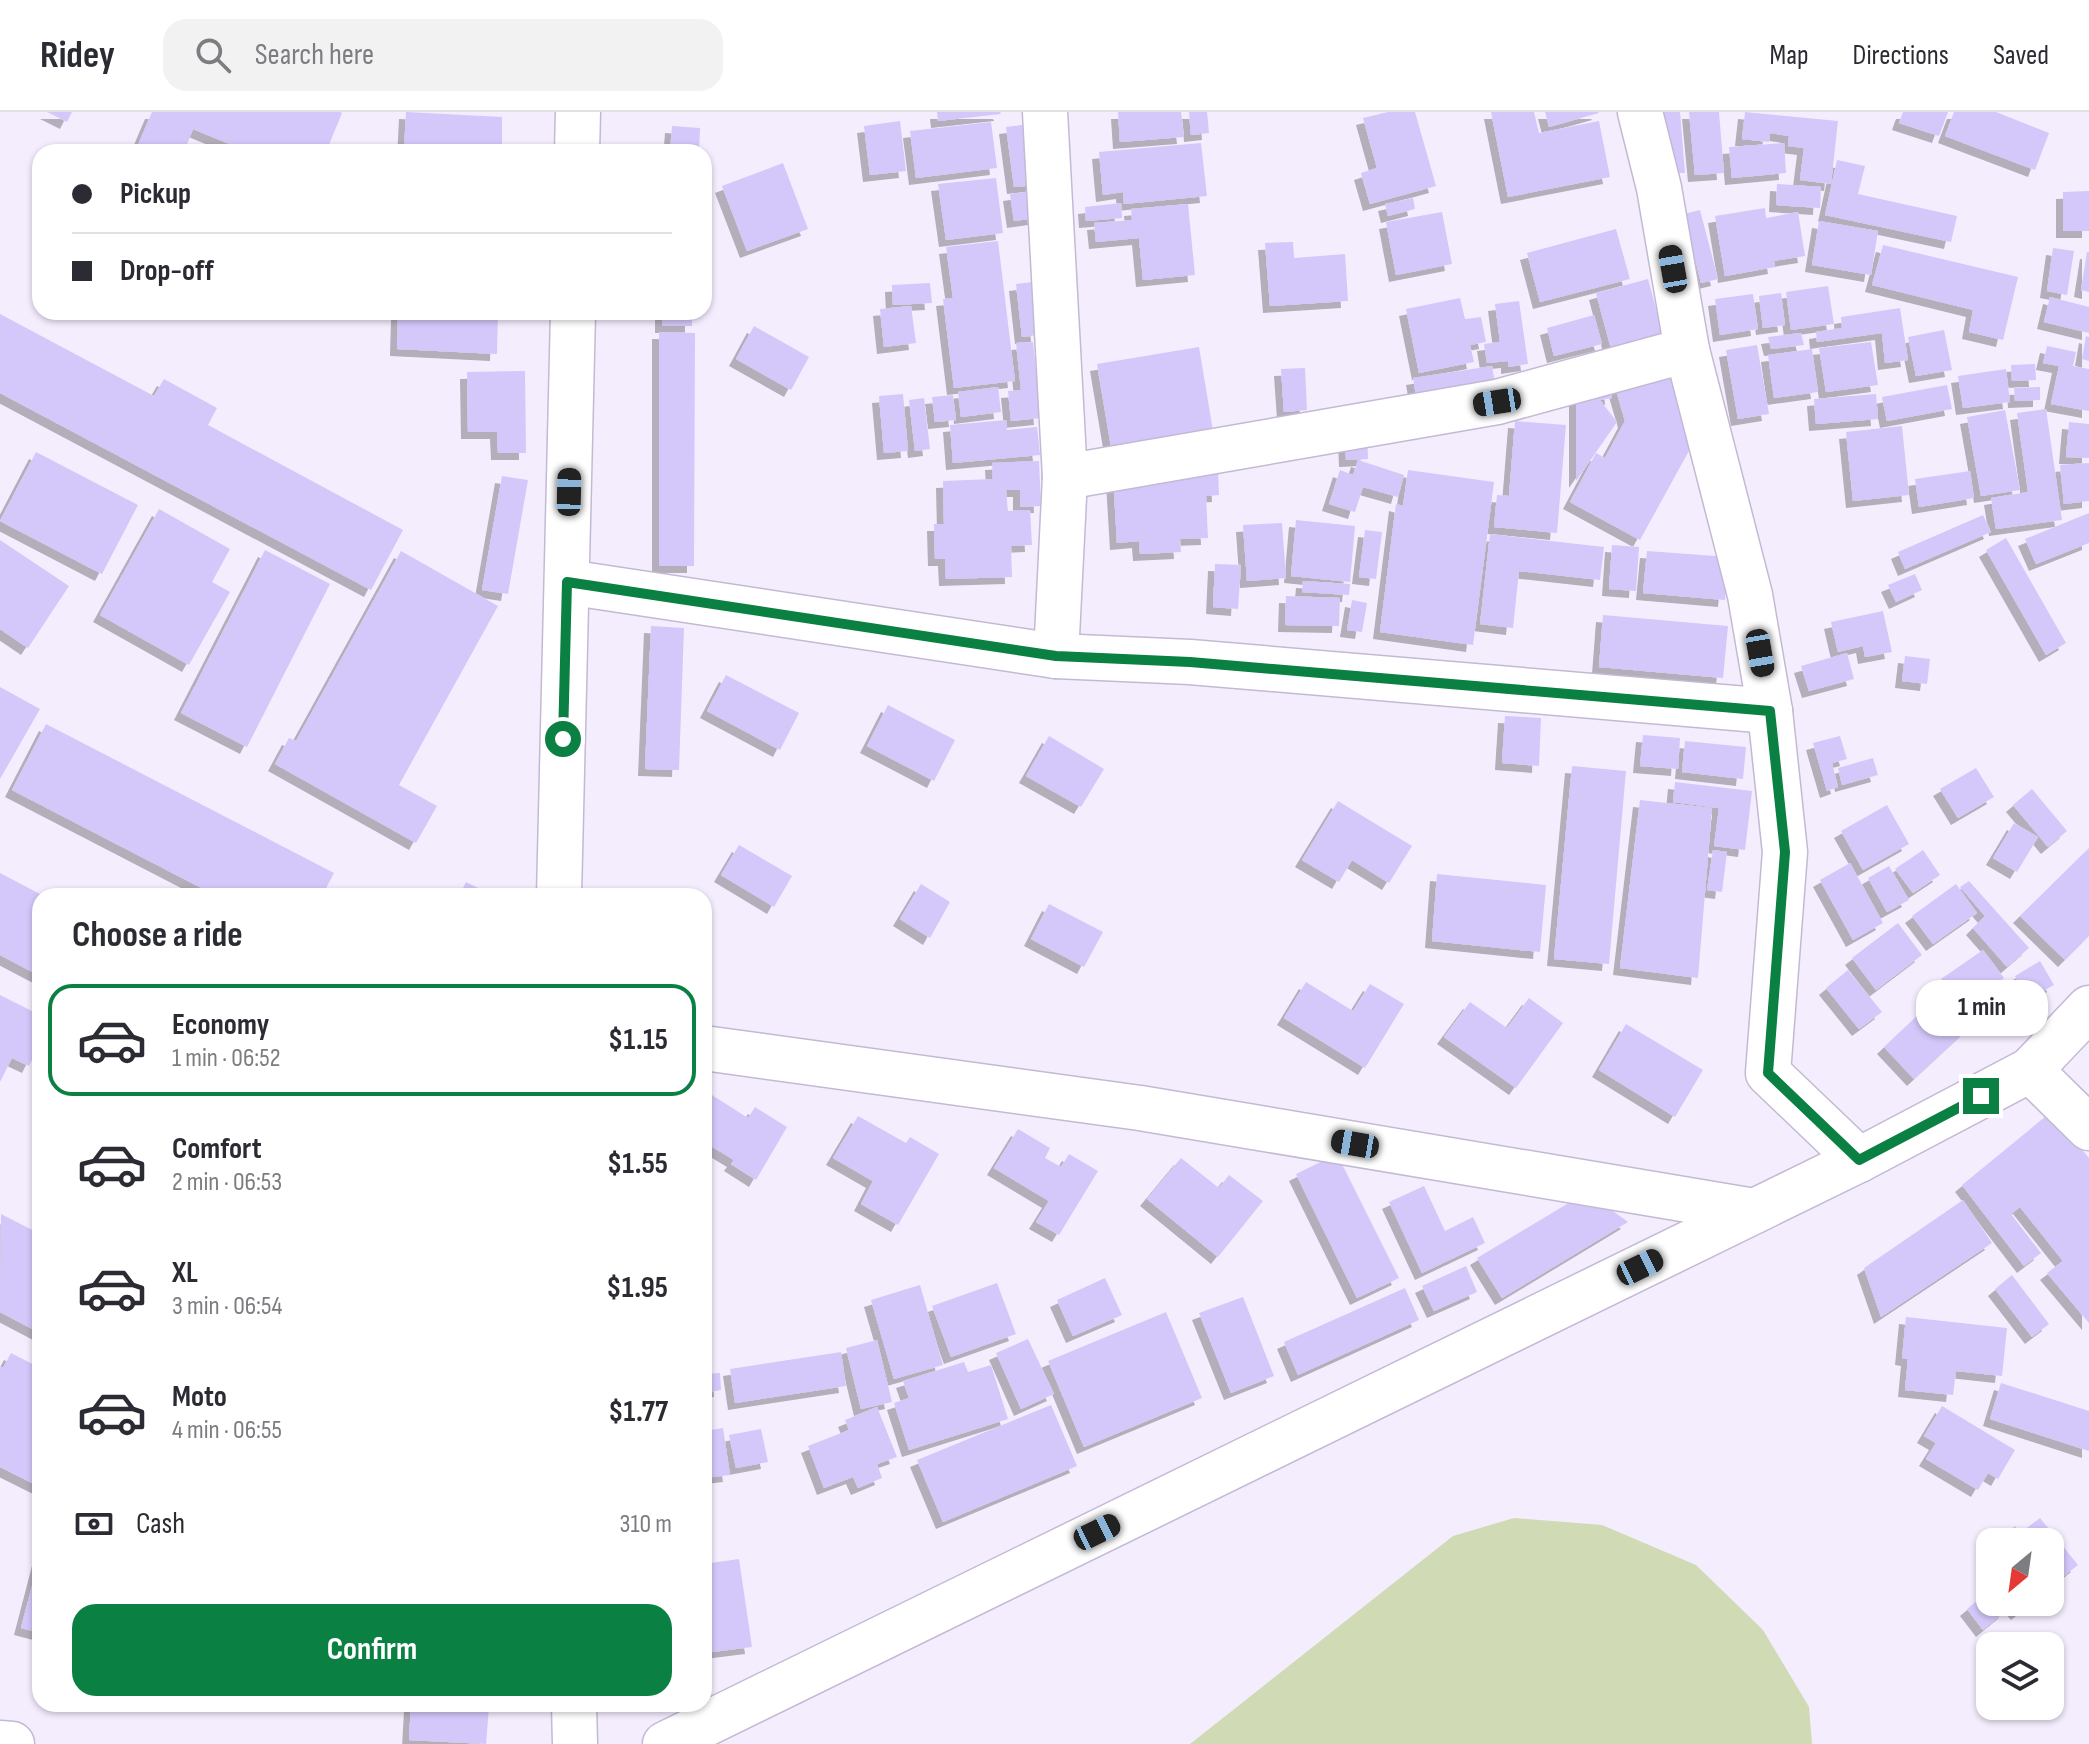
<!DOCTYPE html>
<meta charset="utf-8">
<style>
body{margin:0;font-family:"Sofia Sans Condensed",sans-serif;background:#f2f2f3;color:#2b2b33;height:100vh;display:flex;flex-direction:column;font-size:30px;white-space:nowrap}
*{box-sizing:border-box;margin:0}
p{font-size:26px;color:#7c7c81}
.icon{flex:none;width:44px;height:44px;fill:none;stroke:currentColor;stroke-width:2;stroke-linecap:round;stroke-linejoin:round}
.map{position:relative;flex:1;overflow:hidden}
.drawer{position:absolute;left:32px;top:776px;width:680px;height:824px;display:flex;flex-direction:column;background:#fff;border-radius:24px;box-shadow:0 2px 6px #0004}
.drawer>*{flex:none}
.hud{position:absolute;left:32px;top:32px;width:680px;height:176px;border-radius:24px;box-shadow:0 2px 6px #0004;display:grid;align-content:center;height:176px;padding:0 40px;background:#fff}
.needle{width:52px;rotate:209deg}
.fabs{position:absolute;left:1976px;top:1416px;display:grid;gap:16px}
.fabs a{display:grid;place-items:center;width:88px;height:88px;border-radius:16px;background:#fff;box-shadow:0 2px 6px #0004;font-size:40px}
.end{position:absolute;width:36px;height:36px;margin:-18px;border:10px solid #0b8043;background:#fff;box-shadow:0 0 0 4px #fff}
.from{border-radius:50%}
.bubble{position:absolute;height:56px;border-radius:24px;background:#fff;box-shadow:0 2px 6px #0004;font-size:26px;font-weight:700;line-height:56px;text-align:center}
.car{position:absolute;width:24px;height:48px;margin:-24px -12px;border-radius:10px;box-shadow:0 0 6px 2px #0007;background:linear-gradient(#222 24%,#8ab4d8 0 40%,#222 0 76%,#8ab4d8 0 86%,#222 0)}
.hud b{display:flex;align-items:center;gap:28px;height:76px;font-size:30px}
.hud b+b{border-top:2px solid #e1e1e2}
.hud i{width:20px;height:20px;background:#2b2b33}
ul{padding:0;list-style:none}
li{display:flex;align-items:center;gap:24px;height:112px;margin:0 16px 12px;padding:0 24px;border:4px solid transparent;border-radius:24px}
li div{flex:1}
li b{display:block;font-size:30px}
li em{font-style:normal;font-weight:700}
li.current{border-color:#0b8043}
li>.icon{width:72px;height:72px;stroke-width:1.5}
h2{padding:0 40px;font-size:36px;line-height:96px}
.pay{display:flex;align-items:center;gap:20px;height:88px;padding:0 40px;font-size:30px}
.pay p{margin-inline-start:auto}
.cta{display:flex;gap:16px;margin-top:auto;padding:16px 40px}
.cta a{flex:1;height:92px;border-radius:24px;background:#0b8043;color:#fff;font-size:32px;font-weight:700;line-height:92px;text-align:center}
header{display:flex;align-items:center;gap:48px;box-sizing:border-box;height:112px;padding:0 40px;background:#fff;border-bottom:2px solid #e1e1e2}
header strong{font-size:38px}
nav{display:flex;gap:44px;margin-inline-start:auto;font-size:28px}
.search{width:560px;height:72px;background:#f2f2f3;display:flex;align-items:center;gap:20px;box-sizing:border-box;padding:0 28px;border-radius:24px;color:#7c7c81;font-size:30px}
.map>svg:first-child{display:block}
.green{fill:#d0dab4}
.building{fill:#d4c8fa;filter:url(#shadow)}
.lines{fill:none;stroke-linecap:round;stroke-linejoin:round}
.street-casing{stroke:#c4b9d4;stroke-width:47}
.street{stroke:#fff;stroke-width:44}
.route{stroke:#0b8043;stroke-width:10}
</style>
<header>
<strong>Ridey</strong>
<div class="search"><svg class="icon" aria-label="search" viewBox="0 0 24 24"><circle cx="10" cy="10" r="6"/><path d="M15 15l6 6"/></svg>Search here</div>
<nav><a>Map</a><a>Directions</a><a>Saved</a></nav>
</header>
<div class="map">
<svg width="2089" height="1632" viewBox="0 0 2089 1632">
<defs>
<filter id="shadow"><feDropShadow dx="-7" dy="7" stdDeviation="0" flood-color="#0004"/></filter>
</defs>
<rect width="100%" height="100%" fill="#f4edfe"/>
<path class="green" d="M1514 1406 1602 1413 1696 1453 1763 1518 1809 1595 1812 1632H1190L1453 1424Z"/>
<g class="building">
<path d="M47 0H72L67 10Z"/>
<path d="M152 0H340L342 1 326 40H249L193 17 184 40H135Z"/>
<path d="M406 0 502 5V40H404Z"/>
<path d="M937 0H1000L1001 2 938 9Z"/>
<path d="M1118 0H1181L1184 25 1120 30Z"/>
<path d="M1189 0H1207L1209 21 1191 23Z"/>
<path d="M1388 0H1415L1436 74 1370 92 1361 61 1377 56 1363 6Z"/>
<path d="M1491 0H1534L1539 21 1599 9 1610 65 1508 85Z"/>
<path d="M1545 0H1598L1599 1 1549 15Z"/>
<path d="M1654 0H1680L1685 61H1670L1667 10 1655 11Z"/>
<path d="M1689 0H1719L1724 61 1695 63Z"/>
<path d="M1745 0 1838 9 1831 72 1800 68 1804 36 1788 34 1789 24 1770 21 1769 30 1742 27Z"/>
<path d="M1903 0H1948L1939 24 1899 11Z"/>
<path d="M1954 0H1996L2049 21 2035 58 1945 24Z"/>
<path d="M900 9 906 59 870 63 864 14Z"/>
<path d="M991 10 997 56 916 66 910 19Z"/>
<path d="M1029 12 1037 73 1014 75 1006 15Z"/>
<path d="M672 14 700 16 699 40H670Z"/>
<path d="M1201 31 1207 84 1124 92 1123 80 1103 83 1099 40Z"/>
<path d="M1784 31 1786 61 1732 66 1729 35Z"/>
<path d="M1837 48 1865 54 1858 82 1957 104 1951 130 1825 103Z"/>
<path d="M783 51 808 117 747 139 722 74Z"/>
<path d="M996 66 1003 121 946 128 938 72Z"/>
<path d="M1777 72 1821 75 1820 96 1776 93Z"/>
<path d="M1032 79 1035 106 1014 109 1010 82Z"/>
<path d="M2089 79V119H2063V80Z"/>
<path d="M1413 86 1415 97 1388 104 1385 92Z"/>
<path d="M1121 91 1122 106 1086 109 1085 95Z"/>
<path d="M1188 92 1195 163 1143 168 1139 126 1096 130 1094 111 1132 108 1131 97Z"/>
<path d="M1765 96 1766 106 1798 100 1805 144 1774 149 1775 155 1725 164 1715 104Z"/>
<path d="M1700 98 1718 167 1701 171 1684 102Z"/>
<path d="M1442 100 1452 152 1396 163 1386 110Z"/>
<path d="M1819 109 1878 119 1871 163 1812 153Z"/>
<path d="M1616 117 1630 167 1540 190 1527 141Z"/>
<path d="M998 129 1015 269 954 276 943 187 953 186 946 135Z"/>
<path d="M1293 130 1294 146 1345 142 1348 189 1270 194 1265 131Z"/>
<path d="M1883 133 2018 165 2003 228 1969 220 1973 198 1872 173Z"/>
<path d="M2053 136 2074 139 2067 183 2047 179Z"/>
<path d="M2087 140H2089V180L2081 178Z"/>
<path d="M1648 167 1663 223 1611 237 1596 181Z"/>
<path d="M1033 170 1038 223 1022 225 1016 172Z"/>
<path d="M930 171 932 191 893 193 892 173Z"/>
<path d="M1828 174 1834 212 1791 218 1786 180Z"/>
<path d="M1781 181 1785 213 1763 216 1759 184Z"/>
<path d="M1753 182 1758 217 1720 223 1715 187Z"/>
<path d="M2050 185 2089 195V221L2044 210Z"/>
<path d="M1460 186 1465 207 1481 205 1486 230 1470 233 1474 250 1419 261 1406 197Z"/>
<path d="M1519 189 1528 252 1508 255V249L1487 251 1484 232 1500 230 1495 192Z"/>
<path d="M911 194 916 231 884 235 880 197Z"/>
<path d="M1900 196 1908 248 1885 251 1882 221 1817 230 1816 220 1842 216 1841 205Z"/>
<path d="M398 200H498L497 242 397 237Z"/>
<rect x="662" y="200" width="30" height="14"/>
<path d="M0 202 154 284 164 267 217 296 208 313 403 418 371 478 0 281Z"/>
<path d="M1594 203 1602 232 1554 244 1547 216Z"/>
<path d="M754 214 809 245 791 278 736 247Z"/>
<path d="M1944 218 1952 258 1916 264 1908 225Z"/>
<path d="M659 220 695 221 694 454H659Z"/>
<path d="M1801 221 1804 233 1771 237 1768 225Z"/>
<path d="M2086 224 2089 225V249L2082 247Z"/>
<path d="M1033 230 1041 306 1011 309 1008 279 1021 278 1016 231Z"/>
<path d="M1871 230 1878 273 1826 280 1819 236Z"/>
<path d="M1757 233 1769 302 1738 307 1726 238Z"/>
<path d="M2047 234 2076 240 2073 254 2089 257V299L2051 292 2059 254 2043 251Z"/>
<path d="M1199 235 1213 319 1111 335 1097 252Z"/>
<path d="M1812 237 1818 280 1774 286 1768 243Z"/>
<path d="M1676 251 1696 326 1640 428 1570 390 1596 341 1605 346 1625 309 1613 268Z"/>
<path d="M2035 252 2036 268 2012 269 2011 253Z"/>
<path d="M1492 254 1495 271 1416 283 1413 266Z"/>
<path d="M1305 256 1307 298 1284 300 1281 257Z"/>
<path d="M2006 257 2010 290 1963 296 1958 264Z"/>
<path d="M525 259 526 341H498L497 320H468L467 260Z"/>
<path d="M1610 265 1612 286 1600 288 1617 310 1576 369V270Z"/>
<path d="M1947 273 1952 297 1887 309 1882 285Z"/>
<path d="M998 275 1001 300 961 305 958 280Z"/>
<path d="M2040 275V288L2015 289 2014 276Z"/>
<path d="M903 282 908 339 884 341 879 284Z"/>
<path d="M1876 282 1878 307 1816 312 1814 287Z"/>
<path d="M953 283 956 308 935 310 932 285Z"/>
<path d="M924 286 930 337 915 339 909 288Z"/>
<path d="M2046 297 2062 408 1996 417 1991 386 2028 380 2017 301Z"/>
<path d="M2005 298 2020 378 1981 384 1967 305Z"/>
<path d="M1006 308 1007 318 1037 315 1040 343 953 351 950 313Z"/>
<path d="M1515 309 1566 313 1557 421 1494 415 1497 383 1509 384Z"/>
<path d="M2069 310 2089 312V346L2066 345Z"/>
<path d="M1902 314 1909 383 1853 389 1846 320Z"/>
<path d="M1367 320 1368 347 1346 348 1345 321Z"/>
<path d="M36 340 138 393 102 462 0 409Z"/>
<path d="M1358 348 1404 363 1398 385 1363 375 1355 400 1329 392 1340 358 1353 363Z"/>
<path d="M1039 349 1041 394 1020 395V378H1006L1008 399 1030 398 1032 433 1011 434 1012 465 946 467 945 447H935L934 412H944L943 369 993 367 992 351Z"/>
<path d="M2089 351V389L2064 392 2060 353Z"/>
<path d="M1218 358 1219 383 1206 384 1208 426 1180 427 1181 440 1140 442 1139 429 1117 431 1113 364Z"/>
<path d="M1408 358 1494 370 1473 533 1380 520 1396 392 1403 394Z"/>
<path d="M1970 359 1974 386 1919 395 1915 367Z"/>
<path d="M502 364 528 368 508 482 482 478Z"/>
<path d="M159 397 230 437 212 470 230 480 189 553 100 503Z"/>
<path d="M2089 401V431L2036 452 2025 427Z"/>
<path d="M1983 403 1991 420 1905 457 1898 440Z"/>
<path d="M1296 408 1355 414 1350 470 1291 464Z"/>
<path d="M1282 411 1286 466 1247 469 1243 413Z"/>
<path d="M1365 418 1382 420 1376 467 1359 465Z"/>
<path d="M1490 422 1604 435 1600 468 1519 459 1513 516 1480 512Z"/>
<path d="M2006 426 2066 531 2046 543 1986 438Z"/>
<path d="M0 428 69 474 28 536 0 517Z"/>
<path d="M1612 433 1639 435 1636 479 1609 477Z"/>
<path d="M265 438 330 472 247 635 181 601Z"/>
<path d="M401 439 498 494 399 673 437 694 416 731 275 652 289 626 296 629Z"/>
<path d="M1647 439 1729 445 1725 488 1643 481Z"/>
<path d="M1215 452 1241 453 1238 497 1213 495Z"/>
<path d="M1915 462 1922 478 1896 490 1888 473Z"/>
<path d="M1303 469 1350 472 1349 483 1302 480Z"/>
<path d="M1286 484 1340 486 1339 514 1285 513Z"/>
<path d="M1352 488 1367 491 1362 520 1347 518Z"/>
<path d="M1883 499 1892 540 1865 545 1863 534 1838 540 1831 510Z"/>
<path d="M1603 503 1728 514 1723 566 1599 555Z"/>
<path d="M651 514 684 516 679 658 645 657Z"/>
<path d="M1847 541 1854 567 1809 579 1801 554Z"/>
<path d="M1905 544 1930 547 1927 572 1902 569Z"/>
<path d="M726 563 799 601 780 638 707 599Z"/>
<path d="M0 575 40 597 0 667Z"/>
<path d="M888 593 955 628 934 669 867 634Z"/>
<path d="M1505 604 1541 606 1539 654 1502 651Z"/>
<path d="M46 612 334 761 322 784H217L12 678Z"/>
<path d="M1643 623 1680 626 1678 657 1640 654Z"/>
<path d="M1049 624 1104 657 1081 695 1026 664Z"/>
<path d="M1840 624 1847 647 1832 651 1838 675 1827 679 1813 631Z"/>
<path d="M1685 629 1746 635 1743 667 1682 660Z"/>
<path d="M1873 646 1878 663 1842 673 1838 656Z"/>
<path d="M1572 654 1626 659 1609 852 1554 847Z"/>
<path d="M1976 656 1994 685 1958 706 1940 677Z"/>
<path d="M1675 670 1752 679 1745 738 1714 734 1719 696 1673 690Z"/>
<path d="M2032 677 2067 719 2048 735 2013 693Z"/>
<path d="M1640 688 1712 696 1698 866 1620 856Z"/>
<path d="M1338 689 1412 734 1389 771 1352 748 1339 770 1302 748Z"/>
<path d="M1887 693 1909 732 1863 758 1841 719Z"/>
<path d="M2014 711 2038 725 2017 760 1993 746Z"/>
<path d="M739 733 792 764 774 795 721 763Z"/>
<path d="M2089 736V824L2065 848 2020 804Z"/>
<path d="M1713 738 1727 740 1722 780 1707 778Z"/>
<path d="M1923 738 1940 763 1913 781 1895 757Z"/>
<path d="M1850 751 1883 811 1853 828 1820 768Z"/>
<path d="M1889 754 1909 788 1887 800 1868 766Z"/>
<path d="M0 761 40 782V864L0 843Z"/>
<path d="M1437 762 1546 773 1540 840 1432 829Z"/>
<path d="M1969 769 2029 836 2007 855 1973 816 1985 804 1960 775Z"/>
<path d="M466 770 494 784H459Z"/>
<path d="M921 772 950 790 930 826 900 807Z"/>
<path d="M1956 772 1977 801 1933 832 1912 804Z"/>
<path d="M1049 792 1103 820 1084 855 1031 827Z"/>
<path d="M1898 811 1922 843 1876 878 1852 846Z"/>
<path d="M1983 838 2004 866 1962 896 1941 867Z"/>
<path d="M2040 849 2054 873 2029 887 2015 864Z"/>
<path d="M1848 858 1882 900 1859 917 1826 876Z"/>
<path d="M1306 870 1353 899 1370 872 1404 892 1365 956 1284 906Z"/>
<path d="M2006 876 2017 893 1979 916 1969 898Z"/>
<path d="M0 883 40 903V932L29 954 12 946 0 970Z"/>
<path d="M1937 885 1967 918 1914 967 1884 935Z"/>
<path d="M1529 886 1563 911 1516 976 1444 925 1470 890 1507 916Z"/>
<path d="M1626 912 1703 958 1675 1005 1599 958Z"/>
<path d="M704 978 748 1006 755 995 787 1015 756 1068 731 1052 734 1048 704 1030Z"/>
<path d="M2051 1000 2089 1046V1211L2047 1161 2063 1149 2020 1095 2011 1102 2041 1141 2024 1154 1962 1073Z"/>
<path d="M858 1004 906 1031 910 1025 939 1042 898 1113 861 1092 873 1069 833 1046Z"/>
<path d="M1018 1017 1050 1036 1045 1046 1061 1055 1069 1042 1098 1059 1059 1123 1036 1110 1049 1089 994 1056Z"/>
<path d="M1337 1042 1399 1166 1357 1186 1296 1062Z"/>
<path d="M1181 1046 1219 1076 1229 1063 1263 1089 1218 1145 1147 1087Z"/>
<path d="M1424 1074 1445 1119 1473 1105 1485 1131 1422 1161 1389 1090Z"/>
<path d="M1587 1080 1628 1110 1502 1186 1477 1146Z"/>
<path d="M1963 1088 1992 1131 1881 1205 1864 1156Z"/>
<path d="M1 1102 40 1122V1221L0 1200Z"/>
<path d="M1466 1154 1477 1180 1434 1199 1422 1174Z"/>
<path d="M2012 1163 2049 1212 2032 1225 1995 1177Z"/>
<path d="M1105 1166 1122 1203 1073 1224 1057 1188Z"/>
<path d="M997 1171 1016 1222 951 1245 932 1194Z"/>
<path d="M920 1173 943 1253 894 1267 871 1188Z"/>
<path d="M1405 1176 1419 1208 1298 1263 1284 1230Z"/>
<path d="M1243 1185 1274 1264 1231 1281 1199 1201Z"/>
<path d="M1166 1200 1202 1286 1084 1335 1048 1249Z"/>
<path d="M1906 1205 2007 1216 2002 1264 1956 1259 1953 1283 1905 1278 1908 1247 1902 1246Z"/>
<path d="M1028 1227 1054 1282 1021 1297 996 1241Z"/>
<path d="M877 1228 892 1290 861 1297 846 1236Z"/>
<path d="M841 1240 846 1274 735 1291 730 1257Z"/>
<path d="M11 1241 40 1256V1375L0 1355V1254L3 1256Z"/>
<path d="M964 1250 968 1260 991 1253 1008 1307 909 1338 894 1291 909 1286 903 1269Z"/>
<path d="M720 1261 721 1278 709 1280 711 1298 704 1299V1262Z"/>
<path d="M2001 1271 2089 1299V1339L1990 1307Z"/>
<path d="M1051 1293 1077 1354 943 1410 917 1348Z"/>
<path d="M1942 1294 2015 1338 1998 1367 1988 1361 1978 1378 1926 1347 1936 1331 1924 1324Z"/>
<path d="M877 1295 897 1345 877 1352 882 1366 858 1376 853 1365 824 1376 808 1334 849 1318 845 1308Z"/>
<path d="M723 1316 730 1363 704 1366V1319Z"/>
<path d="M761 1317 768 1350 736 1356 729 1323Z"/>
<path d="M2040 1406 2078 1453 2050 1475V1430H1996L2015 1414 2020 1421Z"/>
<path d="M40 1443V1521L21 1516Z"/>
<path d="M739 1447 752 1535 704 1541V1452Z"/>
<path d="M1990 1478V1490H1998L2006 1499 1983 1518 1967 1497Z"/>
<path d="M2008 1490H2032L2018 1501Z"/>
<path d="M411 1592 489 1595 486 1632 409 1628Z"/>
</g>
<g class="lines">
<g class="street-casing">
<g id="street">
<path d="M1045 0 1065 365 1056 544"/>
<path d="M1640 0 1659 76 1687 238 1750 483 1770 599 1785 740 1768 961 1859 1048"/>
<path d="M577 40 578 0"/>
<path d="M1065 365 1497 290 1687 238"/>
<path d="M567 470 1056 544 1190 550 1770 599"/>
<path d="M559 784 573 200"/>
<path d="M704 936 1140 996 1754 1099"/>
<path d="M2030 958 2089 1016"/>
<path d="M574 1592 575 1632"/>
<path d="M0 1631 12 1632"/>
<path d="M665 1632 1859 1048 2030 958 2089 896"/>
</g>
</g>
<use href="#street" class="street"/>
</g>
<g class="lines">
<path class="route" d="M563 627 567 470 1056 544 1190 550 1770 599 1785 740 1768 961 1859 1048 1981 984"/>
</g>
</svg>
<div class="fabs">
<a><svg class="needle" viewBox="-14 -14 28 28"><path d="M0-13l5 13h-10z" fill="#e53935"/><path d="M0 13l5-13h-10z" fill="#7c7c81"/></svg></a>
<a><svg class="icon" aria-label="layers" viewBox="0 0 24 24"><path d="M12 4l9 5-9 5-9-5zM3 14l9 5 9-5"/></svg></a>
</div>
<i class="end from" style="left:563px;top:627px"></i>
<i class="end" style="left:1981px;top:984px"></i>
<div class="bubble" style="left:1916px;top:868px;width:132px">1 min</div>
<i class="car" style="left:1673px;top:157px;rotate:350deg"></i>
<i class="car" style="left:1497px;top:290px;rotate:261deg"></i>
<i class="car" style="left:569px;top:380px;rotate:1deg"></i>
<i class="car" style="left:1760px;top:541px;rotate:170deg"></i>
<i class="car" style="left:1355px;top:1032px;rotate:280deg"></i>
<i class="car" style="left:1640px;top:1155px;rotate:64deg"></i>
<i class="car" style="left:1097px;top:1420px;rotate:64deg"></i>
<div class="hud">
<b><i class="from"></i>Pickup</b>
<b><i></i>Drop-off</b>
</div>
<section class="drawer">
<h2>Choose a ride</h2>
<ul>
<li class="current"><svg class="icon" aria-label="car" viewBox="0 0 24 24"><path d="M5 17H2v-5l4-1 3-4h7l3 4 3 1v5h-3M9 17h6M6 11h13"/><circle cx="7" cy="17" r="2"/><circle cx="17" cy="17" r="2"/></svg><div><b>Economy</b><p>1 min · 06:52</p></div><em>$1.15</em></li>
<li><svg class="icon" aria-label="car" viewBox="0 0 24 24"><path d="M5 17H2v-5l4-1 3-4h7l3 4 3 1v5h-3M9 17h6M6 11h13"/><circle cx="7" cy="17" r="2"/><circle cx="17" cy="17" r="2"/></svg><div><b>Comfort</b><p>2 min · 06:53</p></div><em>$1.55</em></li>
<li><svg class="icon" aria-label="car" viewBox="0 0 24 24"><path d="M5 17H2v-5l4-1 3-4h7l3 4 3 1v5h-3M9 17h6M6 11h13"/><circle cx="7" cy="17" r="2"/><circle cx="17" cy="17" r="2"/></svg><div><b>XL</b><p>3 min · 06:54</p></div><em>$1.95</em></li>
<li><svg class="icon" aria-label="car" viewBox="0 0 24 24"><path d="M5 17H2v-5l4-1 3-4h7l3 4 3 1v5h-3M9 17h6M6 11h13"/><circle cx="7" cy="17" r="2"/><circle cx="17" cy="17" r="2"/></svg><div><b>Moto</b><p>4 min · 06:55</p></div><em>$1.77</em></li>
</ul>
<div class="pay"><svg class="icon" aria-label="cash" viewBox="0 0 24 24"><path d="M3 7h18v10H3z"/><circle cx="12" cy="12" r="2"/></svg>Cash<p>310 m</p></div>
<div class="cta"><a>Confirm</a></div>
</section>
</div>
